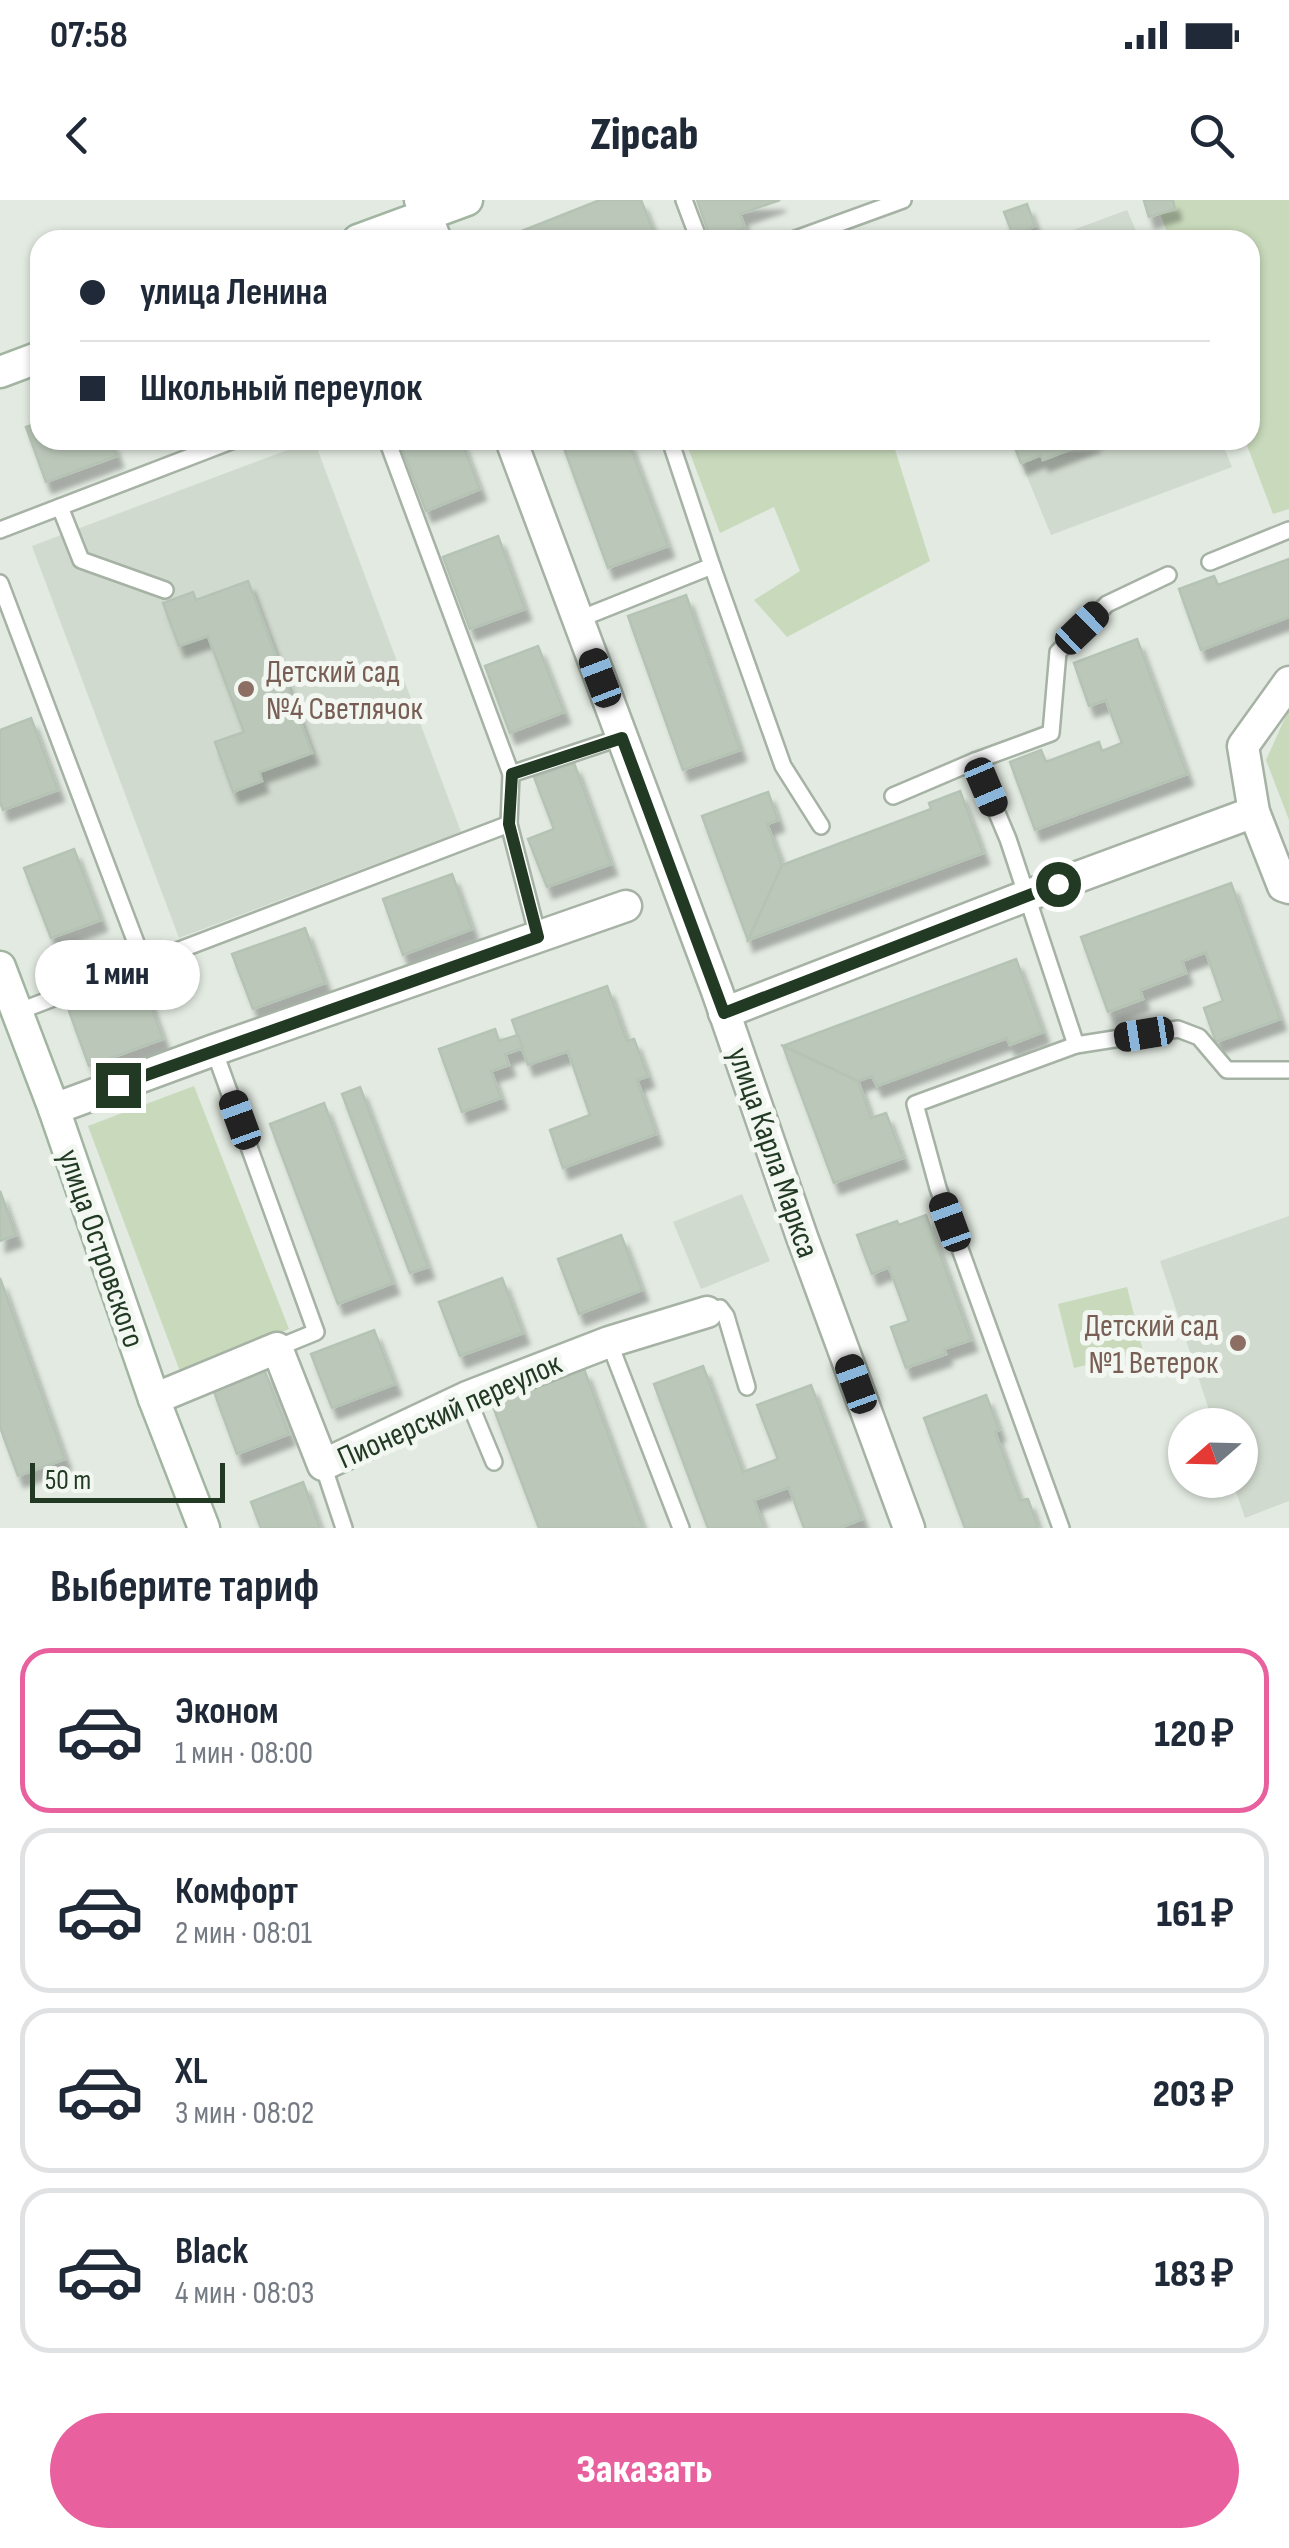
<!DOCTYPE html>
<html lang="ru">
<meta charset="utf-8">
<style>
body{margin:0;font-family:"Sofia Sans Condensed",sans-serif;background:#f2f2f3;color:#1f2937;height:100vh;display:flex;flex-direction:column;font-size:38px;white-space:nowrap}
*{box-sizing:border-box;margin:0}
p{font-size:32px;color:#747a83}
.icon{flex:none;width:55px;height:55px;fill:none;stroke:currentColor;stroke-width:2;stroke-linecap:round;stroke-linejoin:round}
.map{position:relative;height:1328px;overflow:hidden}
.sheet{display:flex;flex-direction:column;background:#fff;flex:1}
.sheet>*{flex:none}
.hud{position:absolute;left:30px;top:30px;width:1230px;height:220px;border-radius:30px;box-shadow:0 2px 8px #0004;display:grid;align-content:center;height:220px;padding:0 50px;background:#fff}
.needle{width:65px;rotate:250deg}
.tools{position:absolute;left:1168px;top:1208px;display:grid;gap:20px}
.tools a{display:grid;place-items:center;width:90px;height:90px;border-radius:50%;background:#fff;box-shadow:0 2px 8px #0004;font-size:50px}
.scale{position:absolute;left:30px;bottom:25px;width:195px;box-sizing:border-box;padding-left:10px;border:5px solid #223a23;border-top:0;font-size:28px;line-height:35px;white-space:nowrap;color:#223a23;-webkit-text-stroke:8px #f2f7f1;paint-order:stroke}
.end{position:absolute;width:45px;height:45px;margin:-22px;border:12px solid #223a23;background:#fff;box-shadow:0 0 0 5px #fff}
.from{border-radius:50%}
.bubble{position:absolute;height:70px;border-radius:35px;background:#fff;box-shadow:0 2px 8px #0004;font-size:32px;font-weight:800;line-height:70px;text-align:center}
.car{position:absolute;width:30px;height:60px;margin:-30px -15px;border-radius:12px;box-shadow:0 0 8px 2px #0007;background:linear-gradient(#222 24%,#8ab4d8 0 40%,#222 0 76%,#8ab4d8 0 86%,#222 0)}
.hud b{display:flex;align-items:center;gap:35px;height:95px;font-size:38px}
.hud b+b{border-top:2px solid #e0e1e3}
.hud i{width:25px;height:25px;background:#1f2937}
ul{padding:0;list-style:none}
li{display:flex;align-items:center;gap:30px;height:165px;margin:0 20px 15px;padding:0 30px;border:5px solid #e0e1e3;border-radius:30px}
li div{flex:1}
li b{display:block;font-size:38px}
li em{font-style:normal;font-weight:800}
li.on{border-color:#e8619e}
li>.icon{width:90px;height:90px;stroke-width:1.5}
h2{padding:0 50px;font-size:45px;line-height:120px}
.primary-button{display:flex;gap:20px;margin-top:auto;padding:20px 50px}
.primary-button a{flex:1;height:115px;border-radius:60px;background:#e8619e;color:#fff;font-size:40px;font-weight:800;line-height:115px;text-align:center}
.status{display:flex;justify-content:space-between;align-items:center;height:70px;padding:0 50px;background:#fff;direction:ltr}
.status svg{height:28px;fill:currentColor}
header{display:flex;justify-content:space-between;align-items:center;height:130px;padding:0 50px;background:#fff;font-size:45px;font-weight:800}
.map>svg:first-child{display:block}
.built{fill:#d1dacf}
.green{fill:#c8dabb}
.building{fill:#bbc8b9;stroke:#b5c3b4;stroke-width:2.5;filter:url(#shadow)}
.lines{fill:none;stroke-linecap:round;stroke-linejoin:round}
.lane-casing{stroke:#a5b2a4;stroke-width:20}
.street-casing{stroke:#a5b2a4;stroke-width:35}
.secondary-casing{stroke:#a1b5a1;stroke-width:35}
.lane{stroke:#fff;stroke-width:15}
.street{stroke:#fff;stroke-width:30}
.secondary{stroke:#fff;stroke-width:30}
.route{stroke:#223a23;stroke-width:12}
.education-dot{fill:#8d6e63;stroke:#f2f7f1;stroke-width:4}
.labels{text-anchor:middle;stroke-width:10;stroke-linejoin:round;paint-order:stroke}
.education-label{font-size:32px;fill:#785e54;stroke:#f2f7f1;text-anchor:start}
.street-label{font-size:32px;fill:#223a23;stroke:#f2f7f1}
</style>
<div class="status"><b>07:58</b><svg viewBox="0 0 49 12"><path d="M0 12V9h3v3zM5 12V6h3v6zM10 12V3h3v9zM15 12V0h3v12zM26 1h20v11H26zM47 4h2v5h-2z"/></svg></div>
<header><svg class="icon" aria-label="back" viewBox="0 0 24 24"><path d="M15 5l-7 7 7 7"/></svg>Zipcab<svg class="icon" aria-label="search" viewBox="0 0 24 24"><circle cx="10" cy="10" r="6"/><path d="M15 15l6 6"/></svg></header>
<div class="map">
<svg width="1289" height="1328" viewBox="0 0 1289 1328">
<defs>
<filter id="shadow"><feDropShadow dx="6" dy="11" stdDeviation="2.5" flood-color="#0004"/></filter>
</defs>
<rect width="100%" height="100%" fill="#e2eae1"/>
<g class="built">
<path d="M1127 10 1140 40H1046Z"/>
<path d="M314 240 461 632 179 738 32 346Z"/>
<path d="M1012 240H1221L1232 267 1051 335Z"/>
<path d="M742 994 770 1061 701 1089 673 1022Z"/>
<path d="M1289 1016V1301L1245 1318 1232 1280H1240V1225H1214L1160 1061Z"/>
</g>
<g class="green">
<path d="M1155 0H1289V309L1273 314 1245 240H1250V40H1170Z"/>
<path d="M685 240H892L930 361 787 437 754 400 800 371 774 307 720 333Z"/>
<path d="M1289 509V620L1266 560Z"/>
<path d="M194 886 289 1129 181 1174 88 926Z"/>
<path d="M1127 1087 1143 1151 1074 1168 1058 1104Z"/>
</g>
<g class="building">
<path d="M600 0H641L657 40H499Z"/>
<path d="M697 0H780L740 14 745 28 711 40Z"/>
<path d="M1147 0H1173L1175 9 1149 17 1144 1Z"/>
<path d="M1027 4 1035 26 1013 35 1004 12Z"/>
<path d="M40 222V240H111L117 256 46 282 26 227Z"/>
<path d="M417 240H461L480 289 426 311 401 246Z"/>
<path d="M561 240H628L668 346 608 368Z"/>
<path d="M1012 240H1095L1043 260 1041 255 1021 263Z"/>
<path d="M498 336 525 409 470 429 443 357Z"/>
<path d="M1289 359V417L1201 450 1179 389 1214 376 1218 385Z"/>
<path d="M248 381 312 553 259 572 262 581 233 592 215 542 244 532 208 436 179 446 163 403 193 392 196 400Z"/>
<path d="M686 395 740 550 683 570 628 416Z"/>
<path d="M1137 439 1187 574 1035 630 1010 562 1041 550 1046 562 1099 542 1102 551 1122 543 1106 500 1089 506 1074 463Z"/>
<path d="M538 446 564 512 510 533 485 466Z"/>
<path d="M31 518 58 590 3 610 0 602V530Z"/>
<path d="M574 563 611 664 547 687 528 639 554 629 534 577Z"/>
<path d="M960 591 983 653 748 740 782 665 931 609 929 603Z"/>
<path d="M768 592 778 620 767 624 782 665 748 740 702 616Z"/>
<path d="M74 649 101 720 51 738 24 668Z"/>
<path d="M452 674 472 729 403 755 383 699Z"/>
<path d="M1231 683 1280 819 1216 842 1204 808 1223 801 1206 752 1182 761 1186 773 1140 790 1143 799 1108 812 1081 737Z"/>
<path d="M305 728 325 783 253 809 232 754Z"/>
<path d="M1016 759 1043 832 1010 845 1007 838 877 886 872 876 858 881 783 846Z"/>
<path d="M143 784 163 839 89 866 69 811Z"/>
<path d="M607 786 627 841 634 839 648 876 637 880 656 934 563 968 550 930 590 915 568 851 528 865 512 820Z"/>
<path d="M495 829 499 841 518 835 523 848 505 854 509 865 491 871 501 898 462 912 439 849Z"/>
<path d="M783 846 858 881 871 918 886 913 903 958 834 983Z"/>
<path d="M360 887 428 1067 410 1073 342 894Z"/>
<path d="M324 903 393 1083 338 1104 270 924Z"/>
<path d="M0 991 16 1035 0 1041Z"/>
<path d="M926 1015 971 1140 944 1149 946 1154 906 1168 891 1127 909 1121 889 1067 872 1074 857 1035 897 1021 899 1025Z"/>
<path d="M621 1035 642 1090 579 1114 558 1059Z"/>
<path d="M0 1078 65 1259 18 1276 0 1227Z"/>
<path d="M502 1078 523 1133 460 1156 439 1102Z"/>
<path d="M374 1130 395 1184 332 1208 311 1154Z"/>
<path d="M703 1166 743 1272 778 1259 757 1205 811 1185 862 1319 839 1328H804L789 1287 754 1300 764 1328H708L654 1184Z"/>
<path d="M264 1169 289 1234 237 1254 213 1189Z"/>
<path d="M584 1169 643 1328H539L492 1204Z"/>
<path d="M986 1195 999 1230 995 1232 1020 1300 1028 1299 1038 1328H965L924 1218Z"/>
<path d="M303 1282 320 1328H261L251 1302Z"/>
</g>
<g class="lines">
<g class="lane-casing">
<g id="lane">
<path d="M684 0 699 40"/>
<path d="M793 40 903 0"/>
<path d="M387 240 511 574"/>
<path d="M60 307 81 360 165 390"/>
<path d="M0 330 234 240"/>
<path d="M1210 362 1289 330"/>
<path d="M712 366 783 566 821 626"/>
<path d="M1168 375 1107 404 1058 452 1051 533 975 561 1008 639 1076 845 1178 829 1199 837 1227 870H1289"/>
<path d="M0 383 144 764"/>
<path d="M577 420 712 366 670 240"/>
<path d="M893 596 975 561"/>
<path d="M538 737 509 624 511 574 622 537"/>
<path d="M17 812 509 624"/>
<path d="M214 850 316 1132 277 1148"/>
<path d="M707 1112 720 1108 726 1116 747 1187"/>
<path d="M609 1142 681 1328"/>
<path d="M467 1197 494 1262"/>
<path d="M323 1265 344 1328"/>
<path d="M1061 1328 938 988 915 904 1076 845"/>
</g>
</g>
<g class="street-casing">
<g id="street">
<path d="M420 0 436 40"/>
<path d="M511 240 717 791 802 1037 909 1328"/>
<path d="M1289 482 1243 546 1254 612 1283 686 1289 688"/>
<path d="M724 813 1026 696 1254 612"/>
<path d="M54 909 214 850 626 706"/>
<path d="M154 1199 277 1148 323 1265 467 1197 609 1142 707 1112"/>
</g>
</g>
<g class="secondary-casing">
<g id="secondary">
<path d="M358 40 467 0"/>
<path d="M0 172 40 157"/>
<path d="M0 767 54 909 154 1199 204 1328"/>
</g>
</g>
<use href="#lane" class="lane"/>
<use href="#street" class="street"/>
<use href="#secondary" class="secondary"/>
</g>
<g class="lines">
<path class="route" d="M118 885 538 737 509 624 512 574 622 538 724 813 1058 684"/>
</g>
<g class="education-dot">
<circle cx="246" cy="489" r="10"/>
<circle cx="1238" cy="1143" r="10"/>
</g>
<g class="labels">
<g class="education-label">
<text x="266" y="482">Детский сад<tspan x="266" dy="37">№4 Светлячок</tspan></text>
<text x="1218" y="1136" text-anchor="end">Детский сад<tspan x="1218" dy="37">№1 Ветерок</tspan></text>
</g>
<g class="street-label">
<text transform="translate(774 952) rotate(71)" y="11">улица Карла Маркса</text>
<text transform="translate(102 1048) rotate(71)" y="11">улица Островского</text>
<text transform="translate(449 1210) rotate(-24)" y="11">Пионерский переулок</text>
</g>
</g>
</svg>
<div class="tools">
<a><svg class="needle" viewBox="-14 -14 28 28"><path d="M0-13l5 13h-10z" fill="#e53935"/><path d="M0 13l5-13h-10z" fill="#747a83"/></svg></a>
</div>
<div class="scale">50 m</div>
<i class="end from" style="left:1058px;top:684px"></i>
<i class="end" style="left:118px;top:885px"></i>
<div class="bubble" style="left:35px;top:740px;width:165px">1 мин</div>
<i class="car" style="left:1082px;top:428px;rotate:46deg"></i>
<i class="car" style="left:600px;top:478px;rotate:339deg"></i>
<i class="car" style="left:986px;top:587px;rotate:157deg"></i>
<i class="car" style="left:1144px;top:834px;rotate:261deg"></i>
<i class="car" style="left:240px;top:920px;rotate:340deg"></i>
<i class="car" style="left:950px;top:1022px;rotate:340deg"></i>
<i class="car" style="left:856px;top:1184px;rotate:340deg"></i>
<div class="hud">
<b><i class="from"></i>улица Ленина</b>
<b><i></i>Школьный переулок</b>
</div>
</div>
<section class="sheet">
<h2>Выберите тариф</h2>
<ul>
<li class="on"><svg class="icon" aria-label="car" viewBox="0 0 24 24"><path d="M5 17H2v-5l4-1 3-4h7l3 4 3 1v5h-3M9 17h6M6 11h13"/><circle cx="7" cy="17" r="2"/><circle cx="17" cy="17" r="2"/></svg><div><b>Эконом</b><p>1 мин · 08:00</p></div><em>120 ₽</em></li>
<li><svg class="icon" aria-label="car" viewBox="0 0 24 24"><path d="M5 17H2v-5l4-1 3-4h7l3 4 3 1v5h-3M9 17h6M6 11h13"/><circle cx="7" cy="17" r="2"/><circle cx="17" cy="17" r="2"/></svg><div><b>Комфорт</b><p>2 мин · 08:01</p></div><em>161 ₽</em></li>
<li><svg class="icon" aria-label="car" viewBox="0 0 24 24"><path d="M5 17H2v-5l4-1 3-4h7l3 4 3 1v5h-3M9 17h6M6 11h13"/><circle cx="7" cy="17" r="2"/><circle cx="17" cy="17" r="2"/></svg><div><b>XL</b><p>3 мин · 08:02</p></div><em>203 ₽</em></li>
<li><svg class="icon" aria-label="car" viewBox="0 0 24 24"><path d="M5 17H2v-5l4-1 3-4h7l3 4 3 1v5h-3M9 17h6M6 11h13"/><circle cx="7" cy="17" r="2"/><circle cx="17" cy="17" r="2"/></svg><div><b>Black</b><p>4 мин · 08:03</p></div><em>183 ₽</em></li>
</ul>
<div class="primary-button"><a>Заказать</a></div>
</section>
